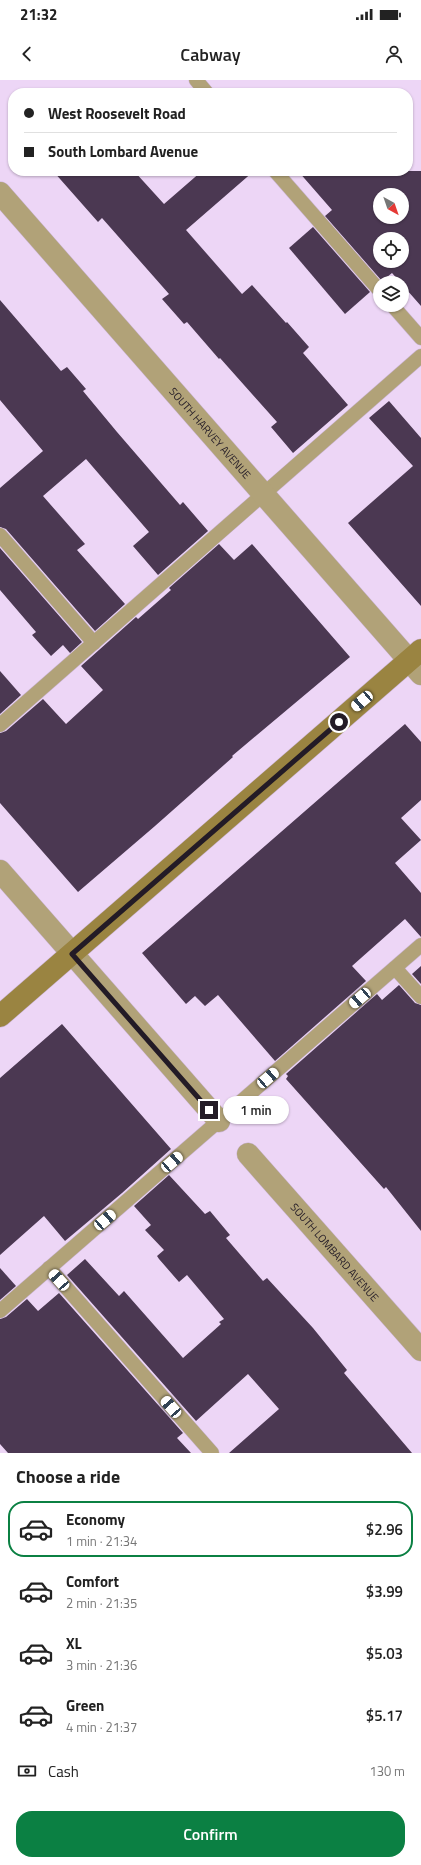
<!DOCTYPE html>
<meta charset="utf-8">
<style>
body{margin:0;font-family:"Titillium Web",sans-serif;background:#f6f6f6;color:#222;height:100vh;display:flex;flex-direction:column;font-size:15px;white-space:nowrap}
*{box-sizing:border-box;margin:0}
p{font-size:13px;color:#767676}
.icon{flex:none;width:22px;height:22px;fill:none;stroke:currentColor;stroke-width:2;stroke-linecap:round;stroke-linejoin:round}
.map{position:relative;height:1373px;overflow:hidden}
.side{display:flex;flex-direction:column;background:#fff;flex:1}
.side>*{flex:none}
.top-card{position:absolute;left:8px;top:8px;width:405px;height:88px;border-radius:16px;box-shadow:0 1px 3px #0004;display:grid;align-content:center;height:88px;padding:0 16px;background:#fff}
.needle{width:26px;rotate:140deg}
.fabs{position:absolute;left:373px;top:108px;display:grid;gap:8px}
.fabs a{display:grid;place-items:center;width:36px;height:36px;border-radius:50%;background:#fff;box-shadow:0 1px 3px #0004;font-size:20px}
.end{position:absolute;width:18px;height:18px;margin:-9px;border:5px solid #231b26;background:#fff;box-shadow:0 0 0 2px #fff}
.from{border-radius:50%}
.bubble{position:absolute;height:28px;border-radius:14px;background:#fff;box-shadow:0 1px 3px #0004;font-size:13px;font-weight:600;line-height:28px;text-align:center}
.car{position:absolute;width:12px;height:24px;margin:-12px -6px;border-radius:5px;box-shadow:0 0 3px 1px #0007;background:linear-gradient(#fff 24%,#345 0 40%,#fff 0 76%,#345 0 86%,#fff 0)}
.top-card b{display:flex;align-items:center;gap:14px;height:38px;font-size:15px}
.top-card b+b{border-top:1px solid #e0e0e0}
.top-card i{width:10px;height:10px;background:#222}
ul{padding:0;list-style:none}
li{display:flex;align-items:center;gap:12px;height:56px;margin:0 8px 6px;padding:0 8px;border:2px solid transparent;border-radius:16px}
li div{flex:1}
li b{display:block;font-size:15px}
li em{font-style:normal;font-weight:600}
li.active{border-color:#0b8043}
li>.icon{width:36px;height:36px;stroke-width:1.5}
h2{padding:0 16px;font-size:18px;line-height:48px}
.pay{display:flex;align-items:center;gap:10px;height:44px;padding:0 16px;font-size:15px}
.pay p{margin-inline-start:auto}
.button{display:flex;gap:8px;margin-top:auto;padding:8px 16px}
.button a{flex:1;height:46px;border-radius:16px;background:#0b8043;color:#fff;font-size:16px;font-weight:600;line-height:46px;text-align:center}
.status{display:flex;justify-content:space-between;align-items:center;height:28px;padding:0 20px;background:#fff;direction:ltr}
.status svg{height:11px;fill:currentColor}
header{display:flex;justify-content:space-between;align-items:center;height:52px;padding:0 16px;background:#fff;font-size:18px;font-weight:600}
.map>svg:first-child{display:block}
.building{fill:#4b3852;fill-rule:evenodd}
.lines{fill:none;stroke-linecap:round;stroke-linejoin:round}
.service-casing{stroke:#c9b4d1;stroke-width:15}
.minor-casing{stroke:#c9b4d1;stroke-width:23}
.secondary-casing{stroke:#c9b4d1;stroke-width:23}
.service{stroke:#b1a278;stroke-width:14}
.minor{stroke:#b1a278;stroke-width:22}
.secondary{stroke:#9a8441;stroke-width:22}
.route{stroke:#231b26;stroke-width:5}
.labels{text-anchor:middle;stroke-width:4;stroke-linejoin:round;paint-order:stroke}
.street-label{font-size:11px;fill:#231b26;stroke:#edd6f6}
</style>
<div class="status"><b>21:32</b><svg viewBox="0 0 49 12"><path d="M0 12V9h3v3zM5 12V6h3v6zM10 12V3h3v9zM15 12V0h3v12zM26 1h20v11H26zM47 4h2v5h-2z"/></svg></div>
<header><svg class="icon" aria-label="back" viewBox="0 0 24 24"><path d="M15 5l-7 7 7 7"/></svg>Cabway<svg class="icon" aria-label="person" viewBox="0 0 24 24"><circle cx="12" cy="8" r="4"/><path d="M4 21q1-7 8-7t8 7"/></svg></header>
<div class="map">
<svg width="421" height="1373" viewBox="0 0 421 1373">
<rect width="100%" height="100%" fill="#edd6f6"/>
<g class="building">
<path d="M53 91H134L164 124 202 91H254L186 150 242 214 252 205 286 243 287 242 309 267 303 273 348 325 293 373 271 347 277 342 220 278 219 279 187 242 184 244 162 219 169 214 102 138 98 142Z"/>
<path d="M298 91H421V226L392 193 382 201 325 136 332 130ZM380 115H402V137H380ZM380 159H402V181H380Z"/>
<path d="M313 147 370 212 345 234 289 168Z"/>
<path d="M0 220 61 291 67 287 86 309 83 311 117 352 180 425 183 422 208 451 158 495 133 466 149 452 86 379 43 416 85 464 77 470 125 524 95 551 6 449 0 447V408L43 371 0 320Z"/>
<path d="M389 321 421 358V526L348 443 413 386 369 338Z"/>
<path d="M219 464 234 480 252 464 350 577 232 676 233 677 155 746 78 812 0 723V653L6 651 43 619 66 644 103 610 81 586 136 537 138 539 171 510 169 508Z"/>
<path d="M0 468 82 562 70 573 63 565 51 576 32 555 36 552 0 510Z"/>
<path d="M0 591 21 615 0 634Z"/>
<path d="M405 644 421 662V720L401 738 421 760 395 783 421 813V857L405 839 352 886 366 901 275 981 218 915 205 926 195 916 186 924 142 873Z"/>
<path d="M421 886V904L412 894Z"/>
<path d="M399 905 415 923 421 925V1151L386 1107 384 1109 286 999 288 996 286 994 377 914 382 920Z"/>
<path d="M62 944 171 1069 122 1113 65 1161 44 1136 0 1175V998Z"/>
<path d="M169 1095 205 1134 210 1131 230 1155 226 1158 263 1201 267 1198 313 1248 347 1290 344 1293 412 1373H229L279 1329 248 1294 196 1341 67 1195 85 1179 119 1216 124 1211 183 1278 221 1244 219 1242 224 1239 187 1195 179 1202 159 1179 157 1176 164 1170 145 1150 151 1145 134 1126Z"/>
<path d="M0 1188 16 1206 0 1220Z"/>
<path d="M59 1213 183 1353 177 1358 191 1373H8L0 1364V1239L6 1237 27 1219 38 1231Z"/>
</g>
<g class="lines">
<g class="service-casing">
<g id="service">
<path d="M196 0 207 13"/>
<path d="M275 91 380 211"/>
<path d="M392 225 421 258"/>
<path d="M0 455 94 563"/>
<path d="M0 645 421 276"/>
<path d="M395 888 421 917"/>
<path d="M49 1188 212 1373"/>
<path d="M0 1231 421 865"/>
</g>
</g>
<g class="minor-casing">
<g id="minor">
<path id="s1" d="M0 113 421 594"/>
<path d="M0 791 219 1041"/>
<path id="s2" d="M248 1074 421 1270"/>
</g>
</g>
<g class="secondary-casing">
<path id="secondary" d="M0 936 421 570"/>
</g>
<use href="#service" class="service"/>
<use href="#minor" class="minor"/>
<use href="#secondary" class="secondary"/>
</g>
<g class="lines">
<path class="route" d="M209 1030 72 874 339 642"/>
</g>
<g class="labels">
<g class="street-label">
<text dy="4" stroke="none"><textPath href="#s1" startOffset="319">SOUTH HARVEY AVENUE</textPath></text>
<text dy="4" stroke="none"><textPath href="#s2" startOffset="131">SOUTH LOMBARD AVENUE</textPath></text>
</g>
</g>
</svg>
<div class="fabs">
<a><svg class="needle" viewBox="-14 -14 28 28"><path d="M0-13l5 13h-10z" fill="#e53935"/><path d="M0 13l5-13h-10z" fill="#767676"/></svg></a>
<a><svg class="icon" aria-label="locate" viewBox="0 0 24 24"><circle cx="12" cy="12" r="6"/><path d="M12 2v4M12 18v4M2 12h4M18 12h4"/></svg></a>
<a><svg class="icon" aria-label="layers" viewBox="0 0 24 24"><path d="M12 4l9 5-9 5-9-5zM3 14l9 5 9-5"/></svg></a>
</div>
<i class="end from" style="left:339px;top:642px"></i>
<i class="end" style="left:209px;top:1030px"></i>
<div class="bubble" style="left:223px;top:1016px;width:66px">1 min</div>
<i class="car" style="left:362px;top:621px;rotate:229deg"></i>
<i class="car" style="left:360px;top:918px;rotate:229deg"></i>
<i class="car" style="left:268px;top:998px;rotate:49deg"></i>
<i class="car" style="left:172px;top:1082px;rotate:49deg"></i>
<i class="car" style="left:105px;top:1140px;rotate:49deg"></i>
<i class="car" style="left:59px;top:1200px;rotate:318deg"></i>
<i class="car" style="left:171px;top:1327px;rotate:319deg"></i>
<div class="top-card">
<b><i class="from"></i>West Roosevelt Road</b>
<b><i></i>South Lombard Avenue</b>
</div>
</div>
<section class="side">
<h2>Choose a ride</h2>
<ul>
<li class="active"><svg class="icon" aria-label="car" viewBox="0 0 24 24"><path d="M5 17H2v-5l4-1 3-4h7l3 4 3 1v5h-3M9 17h6M6 11h13"/><circle cx="7" cy="17" r="2"/><circle cx="17" cy="17" r="2"/></svg><div><b>Economy</b><p>1 min · 21:34</p></div><em>$2.96</em></li>
<li><svg class="icon" aria-label="car" viewBox="0 0 24 24"><path d="M5 17H2v-5l4-1 3-4h7l3 4 3 1v5h-3M9 17h6M6 11h13"/><circle cx="7" cy="17" r="2"/><circle cx="17" cy="17" r="2"/></svg><div><b>Comfort</b><p>2 min · 21:35</p></div><em>$3.99</em></li>
<li><svg class="icon" aria-label="car" viewBox="0 0 24 24"><path d="M5 17H2v-5l4-1 3-4h7l3 4 3 1v5h-3M9 17h6M6 11h13"/><circle cx="7" cy="17" r="2"/><circle cx="17" cy="17" r="2"/></svg><div><b>XL</b><p>3 min · 21:36</p></div><em>$5.03</em></li>
<li><svg class="icon" aria-label="car" viewBox="0 0 24 24"><path d="M5 17H2v-5l4-1 3-4h7l3 4 3 1v5h-3M9 17h6M6 11h13"/><circle cx="7" cy="17" r="2"/><circle cx="17" cy="17" r="2"/></svg><div><b>Green</b><p>4 min · 21:37</p></div><em>$5.17</em></li>
</ul>
<div class="pay"><svg class="icon" aria-label="cash" viewBox="0 0 24 24"><path d="M3 7h18v10H3z"/><circle cx="12" cy="12" r="2"/></svg>Cash<p>130 m</p></div>
<div class="button"><a>Confirm</a></div>
</section>
